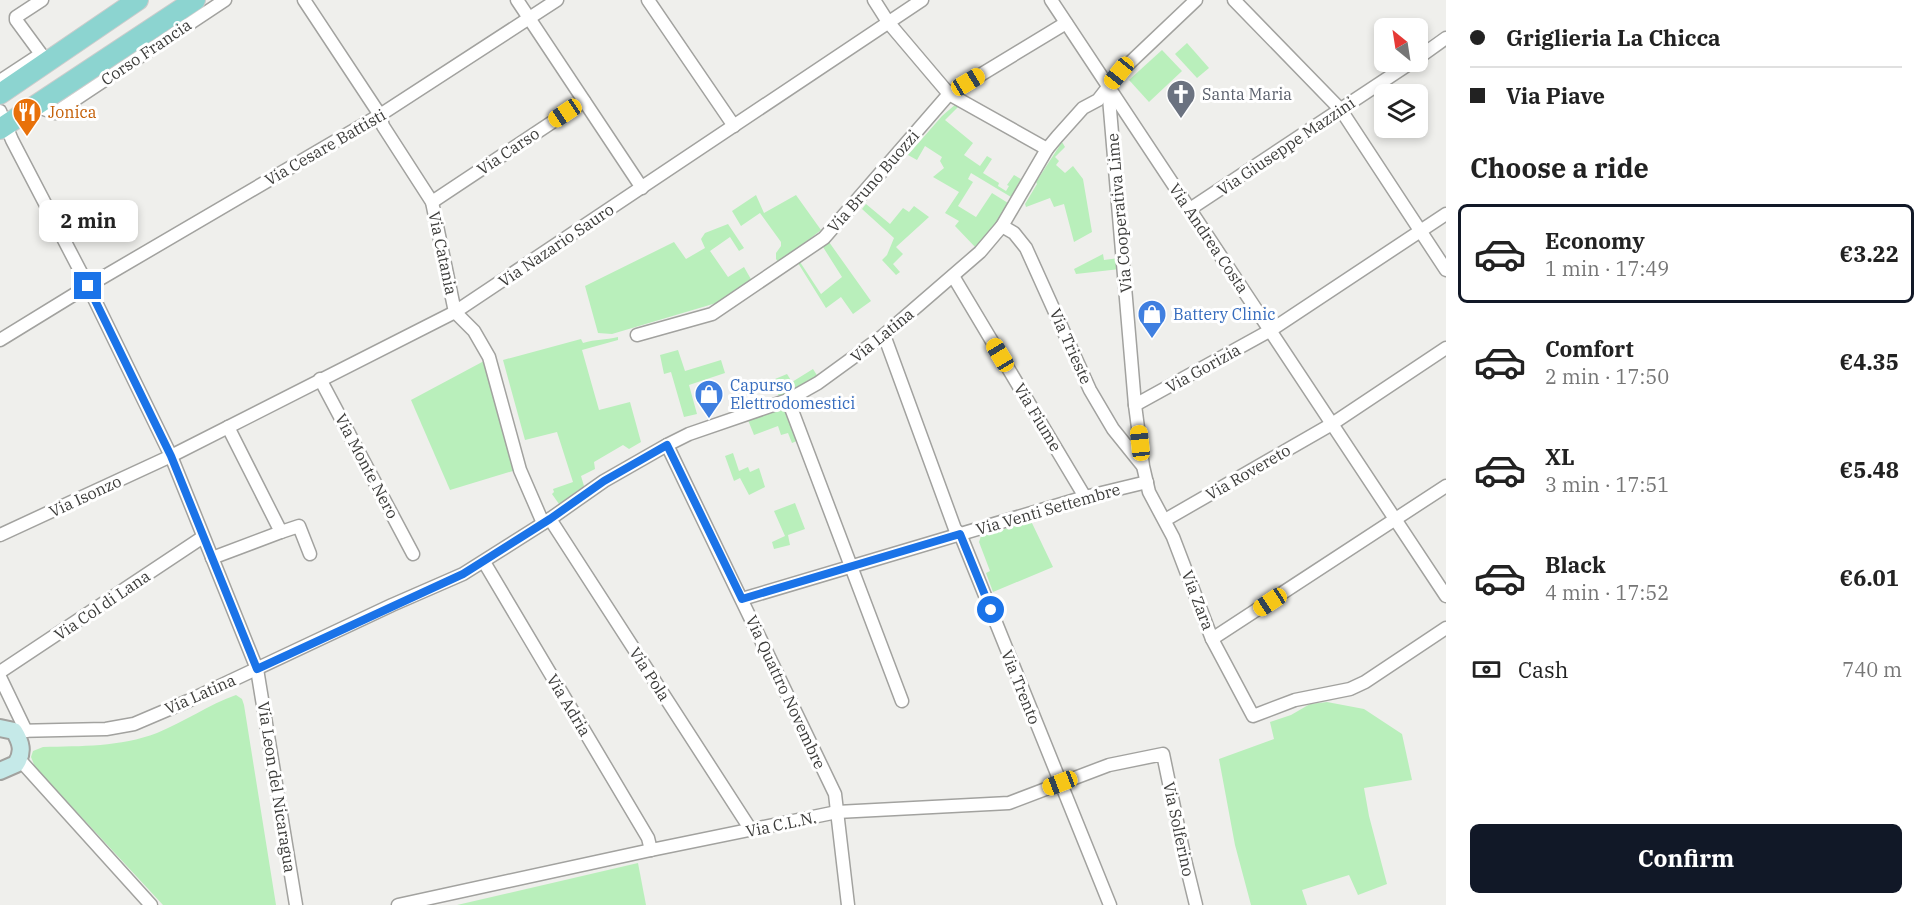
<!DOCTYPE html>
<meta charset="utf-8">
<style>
body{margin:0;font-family:"IBM Plex Serif",serif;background:#f2f2f2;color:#222;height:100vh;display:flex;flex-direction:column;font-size:22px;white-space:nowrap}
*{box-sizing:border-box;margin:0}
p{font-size:20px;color:#767676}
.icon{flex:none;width:33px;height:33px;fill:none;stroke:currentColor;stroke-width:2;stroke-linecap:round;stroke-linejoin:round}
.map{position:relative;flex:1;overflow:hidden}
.panel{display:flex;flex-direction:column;background:#fff;width:480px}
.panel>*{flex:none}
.hud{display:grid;align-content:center;height:132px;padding:0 24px;background:#fff}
.needle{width:39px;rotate:330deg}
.tools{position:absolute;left:1374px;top:18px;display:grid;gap:12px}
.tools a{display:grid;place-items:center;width:54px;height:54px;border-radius:9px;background:#fff;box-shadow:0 3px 9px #0003;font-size:30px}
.end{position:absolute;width:27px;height:27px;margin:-14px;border:8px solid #1a73e8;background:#fff;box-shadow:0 0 0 3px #fff}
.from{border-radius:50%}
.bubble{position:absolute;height:42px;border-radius:9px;background:#fff;box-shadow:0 3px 9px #0003;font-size:20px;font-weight:700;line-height:42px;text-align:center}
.car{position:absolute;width:18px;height:36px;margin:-18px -9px;border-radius:8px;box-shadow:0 0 4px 2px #0007;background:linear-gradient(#f5c518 24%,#345 0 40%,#f5c518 0 76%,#345 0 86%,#f5c518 0)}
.hud b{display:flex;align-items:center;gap:21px;height:57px;font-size:22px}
.hud b+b{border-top:2px solid #e0e0e0}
.hud i{width:15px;height:15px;background:#222}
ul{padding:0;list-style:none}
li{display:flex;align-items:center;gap:18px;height:99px;margin:0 12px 9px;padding:0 12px;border:3px solid transparent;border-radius:9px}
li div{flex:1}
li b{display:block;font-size:22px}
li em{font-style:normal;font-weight:700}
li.on{border-color:#111827}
li>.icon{width:54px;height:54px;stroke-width:1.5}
h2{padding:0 24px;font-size:27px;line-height:72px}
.pay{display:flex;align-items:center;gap:15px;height:66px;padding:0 24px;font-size:22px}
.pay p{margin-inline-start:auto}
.cta{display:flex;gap:12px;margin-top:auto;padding:12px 24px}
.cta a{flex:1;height:69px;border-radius:9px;background:#111827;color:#fff;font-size:24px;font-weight:700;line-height:69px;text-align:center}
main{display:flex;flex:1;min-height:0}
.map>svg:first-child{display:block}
.green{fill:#b9efbb}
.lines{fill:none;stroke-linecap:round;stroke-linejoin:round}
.street-casing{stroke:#a2a29f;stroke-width:15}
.secondary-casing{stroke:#a2a29f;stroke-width:20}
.primary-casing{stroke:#ccc;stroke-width:22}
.street{stroke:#fff;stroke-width:12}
.secondary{stroke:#c5e9e8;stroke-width:16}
.primary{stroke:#8cd4d0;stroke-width:20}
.route{stroke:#1a73e8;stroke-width:8}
.labels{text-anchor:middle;stroke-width:6;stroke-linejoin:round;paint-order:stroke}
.street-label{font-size:16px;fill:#3c3c3a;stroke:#fff}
.worship-label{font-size:16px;fill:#5b616d;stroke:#fff;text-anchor:start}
.food-label{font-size:16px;fill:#c56008;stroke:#fff;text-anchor:start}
.shop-label{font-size:16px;fill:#366cbe;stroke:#fff;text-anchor:start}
</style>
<main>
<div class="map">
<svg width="1446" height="905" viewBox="0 0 1446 905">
<rect width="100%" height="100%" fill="#efefec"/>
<g class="green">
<path d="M1187 43 1209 68 1197 78 1175 54Z"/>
<path d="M1162 50 1182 71 1149 102 1129 80Z"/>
<path d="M957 103 960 105 945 120 973 143 964 155 980 166 987 156 992 159 983 173 999 183 998 186 1006 191 1009 186 1007 185 1014 175 1021 179 1011 197 971 173 968 179 973 182 958 206 976 217 992 193 1008 203 998 220 976 248 955 226 959 221 945 213 959 192 933 177 944 168 940 161 942 157 925 146 917 160 908 155 942 116Z"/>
<path d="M1062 142 1065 147 1055 157 1059 161 1056 165 1065 173 1073 166 1083 179 1092 232 1074 242 1064 204 1054 207 1050 198 1026 207 1025 204 1037 184 1036 182Z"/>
<path d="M756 195 764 213 796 195 821 230 779 263 776 259V253L781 246V242L760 213 741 226 732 211Z"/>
<path d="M866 204 890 224 903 208 909 212 914 206 929 217 896 247 903 254 893 264 900 272 896 275 882 260 887 255 894 238 862 209Z"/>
<path d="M728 224 744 248 739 251 730 237 710 251 728 277 744 267 752 281 723 301 612 334 598 333 585 286 674 242 686 259 705 248 701 239 705 233Z"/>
<path d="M829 242 871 301 853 314 841 297 826 308 798 263 800 262 821 294 842 277 823 247Z"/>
<path d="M1103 254 1104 260 1119 258 1120 269 1076 274 1074 269Z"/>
<path d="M618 337V340L582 350 599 410 630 402 641 442 629 449 623 445 594 462 595 469 581 476 584 486 559 504 552 494 554 492 553 489 573 482 557 432 525 440 503 360 581 339 583 343C596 339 605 340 618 337Z"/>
<path d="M678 350 685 371 721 360 725 373 689 385 697 414 684 417 671 372 664 374 660 355Z"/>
<path d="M484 361 516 470 450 490 411 400Z"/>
<path d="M813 369 818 377 780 398 774 386 775 379 787 374 792 382Z"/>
<path d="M785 408 799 440 792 443 788 433 781 435 778 426 754 435 748 420Z"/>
<path d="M733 453 739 471 748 467 750 472 759 468 765 487 749 495 740 478 734 481 725 456Z"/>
<path d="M795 503 805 529 788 535 790 545 774 549 772 542 785 536 774 511Z"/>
<path d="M1031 521 1053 567 993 592 986 573 990 571 979 542 981 536Z"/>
<path d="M236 695 242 699 244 705 276 905H163L35 767 31 757 33 751 43 747C81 746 120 747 157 733 184 722 208 705 236 695Z"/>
<path d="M1327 702 1364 709 1402 734 1412 780 1364 788 1369 816 1387 884 1358 895 1349 875 1302 890 1307 905H1251L1235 845 1219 759 1274 739 1270 722 1291 715 1310 704Z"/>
<path d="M638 863 646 905H457Z"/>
</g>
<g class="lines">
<g class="street-casing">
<g id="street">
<path d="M304 0 380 115 383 126 432 202 455 312 474 331 489 357 520 470 543 523"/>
<path d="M517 0 642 188"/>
<path d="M648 0 734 126"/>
<path d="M874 0 888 22 949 94 1047 149"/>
<path d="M1051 0 1446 596"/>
<path d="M1234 0 1341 110 1446 270"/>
<path d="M41 54 16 20V17L42 0"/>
<path d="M1418 58 1446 38"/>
<path d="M0 81 41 54 45 61"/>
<path d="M1108 86 1135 405 1143 466 1149 492 1173 537 1212 639 1253 716 1295 700 1350 689 1365 682 1446 628"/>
<path d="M35 106 55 113 225 0"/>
<path d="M0 111 12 140 88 286 171 456 257 669 296 905"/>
<path d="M432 202 584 101"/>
<path d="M1190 209 1412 62"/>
<path d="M1002 226 1014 233 1026 248 1090 390 1113 429 1142 465"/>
<path d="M953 276 1085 497"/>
<path d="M637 335 712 314 824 238 949 94 1066 23"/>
<path d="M884 335 955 529 960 534 963 541 1110 905"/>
<path d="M0 340 88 286 380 115 557 0"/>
<path d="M320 379 413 554"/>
<path d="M788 400 902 701"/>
<path d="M1135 405 1271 330 1446 214"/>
<path d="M667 445 835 794 848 905"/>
<path d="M550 519 751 830"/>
<path d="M1165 520 1332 424 1446 348"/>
<path d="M281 532 299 526 310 554"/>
<path d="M0 535 171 456 455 312 922 0"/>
<path d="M212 558 281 532 228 427"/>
<path d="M484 562 648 838 651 850"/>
<path d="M742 599 1085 497 1147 482"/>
<path d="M1212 639 1446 486"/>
<path d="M0 672 203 537"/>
<path d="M0 677 26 731"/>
<path d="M14 731 106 729 134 724 188 701 392 605 463 574 550 519 604 481 667 445 689 434 788 400 818 383 884 335 980 252 1002 226 1047 149 1057 137 1083 108 1098 100 1119 73 1196 0"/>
<path d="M19 759 151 905"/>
<path d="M398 905 651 850 837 812 1009 803 1109 765 1163 754 1185 860 1196 905"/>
</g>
</g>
<g class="secondary-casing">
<path id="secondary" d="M0 728 14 731C21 742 24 752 16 764L0 771"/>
</g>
<g class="primary-casing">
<g id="primary">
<path d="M0 94 138 0"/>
<path d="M0 129 195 0"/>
</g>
</g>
<use href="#street" class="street"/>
<use href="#secondary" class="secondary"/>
<use href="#primary" class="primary"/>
</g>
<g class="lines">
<path class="route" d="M88 286 171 456 257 669 463 574 550 519 604 481 667 445 742 599 960 534 991 610"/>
</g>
<defs>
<g id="church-pin" transform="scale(1.5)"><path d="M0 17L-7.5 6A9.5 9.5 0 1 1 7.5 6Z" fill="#6b7280" stroke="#fff"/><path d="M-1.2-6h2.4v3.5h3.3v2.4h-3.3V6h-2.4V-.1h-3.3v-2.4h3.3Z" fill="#fff"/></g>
<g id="restaurant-pin" transform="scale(1.5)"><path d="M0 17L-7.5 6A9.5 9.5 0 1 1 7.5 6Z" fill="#e8710a" stroke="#fff"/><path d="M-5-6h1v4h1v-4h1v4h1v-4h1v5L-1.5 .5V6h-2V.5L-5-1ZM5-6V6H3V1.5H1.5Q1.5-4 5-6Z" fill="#fff"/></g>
<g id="shop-pin" transform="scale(1.5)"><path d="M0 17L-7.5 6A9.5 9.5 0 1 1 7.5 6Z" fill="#3f7fe0" stroke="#fff"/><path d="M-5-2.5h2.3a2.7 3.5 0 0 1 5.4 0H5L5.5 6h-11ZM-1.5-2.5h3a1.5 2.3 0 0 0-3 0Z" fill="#fff"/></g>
</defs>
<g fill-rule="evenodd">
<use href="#church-pin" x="1181" y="94"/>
<use href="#restaurant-pin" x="27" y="112"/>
<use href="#shop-pin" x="1152" y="314"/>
<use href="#shop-pin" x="709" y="394"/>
</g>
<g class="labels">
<g class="street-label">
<text transform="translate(146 52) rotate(-34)" y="6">Corso Francia</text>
<text transform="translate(1286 146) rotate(-34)" y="6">Via Giuseppe Mazzini</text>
<text transform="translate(325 147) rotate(-30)" y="6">Via Cesare Battisti</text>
<text transform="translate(508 151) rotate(-34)" y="6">Via Carso</text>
<text transform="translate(873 181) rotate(-49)" y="6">Via Bruno Buozzi</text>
<text transform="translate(1119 213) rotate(-95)" y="6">Via Cooperativa Lime</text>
<text transform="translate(1209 238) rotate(56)" y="6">Via Andrea Costa</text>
<text transform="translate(556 245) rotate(-34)" y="6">Via Nazario Sauro</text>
<text transform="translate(443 253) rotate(78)" y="6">Via Catania</text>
<text transform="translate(882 335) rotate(-39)" y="6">Via Latina</text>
<text transform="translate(1071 346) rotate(66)" y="6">Via Trieste</text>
<text transform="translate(1203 368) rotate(-29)" y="6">Via Gorizia</text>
<text transform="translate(1038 417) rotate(59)" y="6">Via Fiume</text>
<text transform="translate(367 466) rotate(62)" y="6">Via Monte Nero</text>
<text transform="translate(1248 472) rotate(-30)" y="6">Via Rovereto</text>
<text transform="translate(85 496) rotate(-25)" y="6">Via Isonzo</text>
<text transform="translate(1048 509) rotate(-16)" y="6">Via Venti Settembre</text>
<text transform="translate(1198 600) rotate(69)" y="6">Via Zara</text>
<text transform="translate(102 605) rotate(-34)" y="6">Via Col di Lana</text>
<text transform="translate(650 674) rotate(57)" y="6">Via Pola</text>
<text transform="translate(1021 687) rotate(68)" y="6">Via Trento</text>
<text transform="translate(786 692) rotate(65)" y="6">Via Quattro Novembre</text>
<text transform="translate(200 694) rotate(-24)" y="6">Via Latina</text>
<text transform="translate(569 705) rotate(59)" y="6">Via Adria</text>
<text transform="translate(277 787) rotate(81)" y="6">Via Leon del Nicaragua</text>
<text transform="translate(781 824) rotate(-12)" y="6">Via C.L.N.</text>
<text transform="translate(1179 829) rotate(78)" y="6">Via Solferino</text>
</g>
<g class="worship-label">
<text x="1202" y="100">Santa Maria</text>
</g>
<g class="food-label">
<text x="48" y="118">Jonica</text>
</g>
<g class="shop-label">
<text x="1173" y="320">Battery Clinic</text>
<text x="730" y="391">Capurso<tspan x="730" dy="18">Elettrodomestici</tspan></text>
</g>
</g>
</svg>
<div class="tools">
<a><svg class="needle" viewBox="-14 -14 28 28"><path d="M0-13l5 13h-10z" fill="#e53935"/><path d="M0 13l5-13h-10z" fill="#767676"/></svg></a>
<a><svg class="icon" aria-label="layers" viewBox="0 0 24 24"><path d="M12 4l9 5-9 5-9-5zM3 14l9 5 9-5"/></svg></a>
</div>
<i class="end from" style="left:991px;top:610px"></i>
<i class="end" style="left:88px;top:286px"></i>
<div class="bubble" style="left:39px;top:200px;width:99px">2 min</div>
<i class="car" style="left:1119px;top:73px;rotate:219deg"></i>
<i class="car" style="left:968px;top:82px;rotate:59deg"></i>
<i class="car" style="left:565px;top:113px;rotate:236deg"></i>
<i class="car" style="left:1000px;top:355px;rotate:329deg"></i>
<i class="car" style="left:1140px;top:443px;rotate:354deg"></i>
<i class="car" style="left:1270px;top:602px;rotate:237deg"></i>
<i class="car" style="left:1060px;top:783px;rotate:249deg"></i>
</div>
<section class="panel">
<div class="hud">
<b><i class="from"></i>Griglieria La Chicca</b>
<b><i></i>Via Piave</b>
</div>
<h2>Choose a ride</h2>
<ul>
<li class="on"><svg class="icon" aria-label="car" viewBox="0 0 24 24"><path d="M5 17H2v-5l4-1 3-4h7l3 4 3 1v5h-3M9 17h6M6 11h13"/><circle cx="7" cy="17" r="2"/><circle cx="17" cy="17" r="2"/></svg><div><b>Economy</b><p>1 min · 17:49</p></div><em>€3.22</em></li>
<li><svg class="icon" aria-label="car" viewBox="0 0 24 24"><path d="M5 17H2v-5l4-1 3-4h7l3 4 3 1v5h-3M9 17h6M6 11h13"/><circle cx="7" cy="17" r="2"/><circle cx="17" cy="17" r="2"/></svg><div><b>Comfort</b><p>2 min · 17:50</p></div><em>€4.35</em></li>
<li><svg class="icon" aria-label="car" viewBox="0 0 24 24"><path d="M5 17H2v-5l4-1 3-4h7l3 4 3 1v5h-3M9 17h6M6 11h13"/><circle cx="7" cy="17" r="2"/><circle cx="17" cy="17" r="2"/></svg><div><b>XL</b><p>3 min · 17:51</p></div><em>€5.48</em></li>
<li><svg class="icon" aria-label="car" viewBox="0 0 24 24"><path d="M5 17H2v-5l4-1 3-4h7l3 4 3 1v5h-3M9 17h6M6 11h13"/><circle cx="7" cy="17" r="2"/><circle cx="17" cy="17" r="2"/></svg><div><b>Black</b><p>4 min · 17:52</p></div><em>€6.01</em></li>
</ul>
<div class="pay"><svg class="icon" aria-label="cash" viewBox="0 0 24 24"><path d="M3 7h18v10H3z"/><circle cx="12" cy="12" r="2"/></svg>Cash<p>740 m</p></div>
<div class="cta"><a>Confirm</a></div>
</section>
</main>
